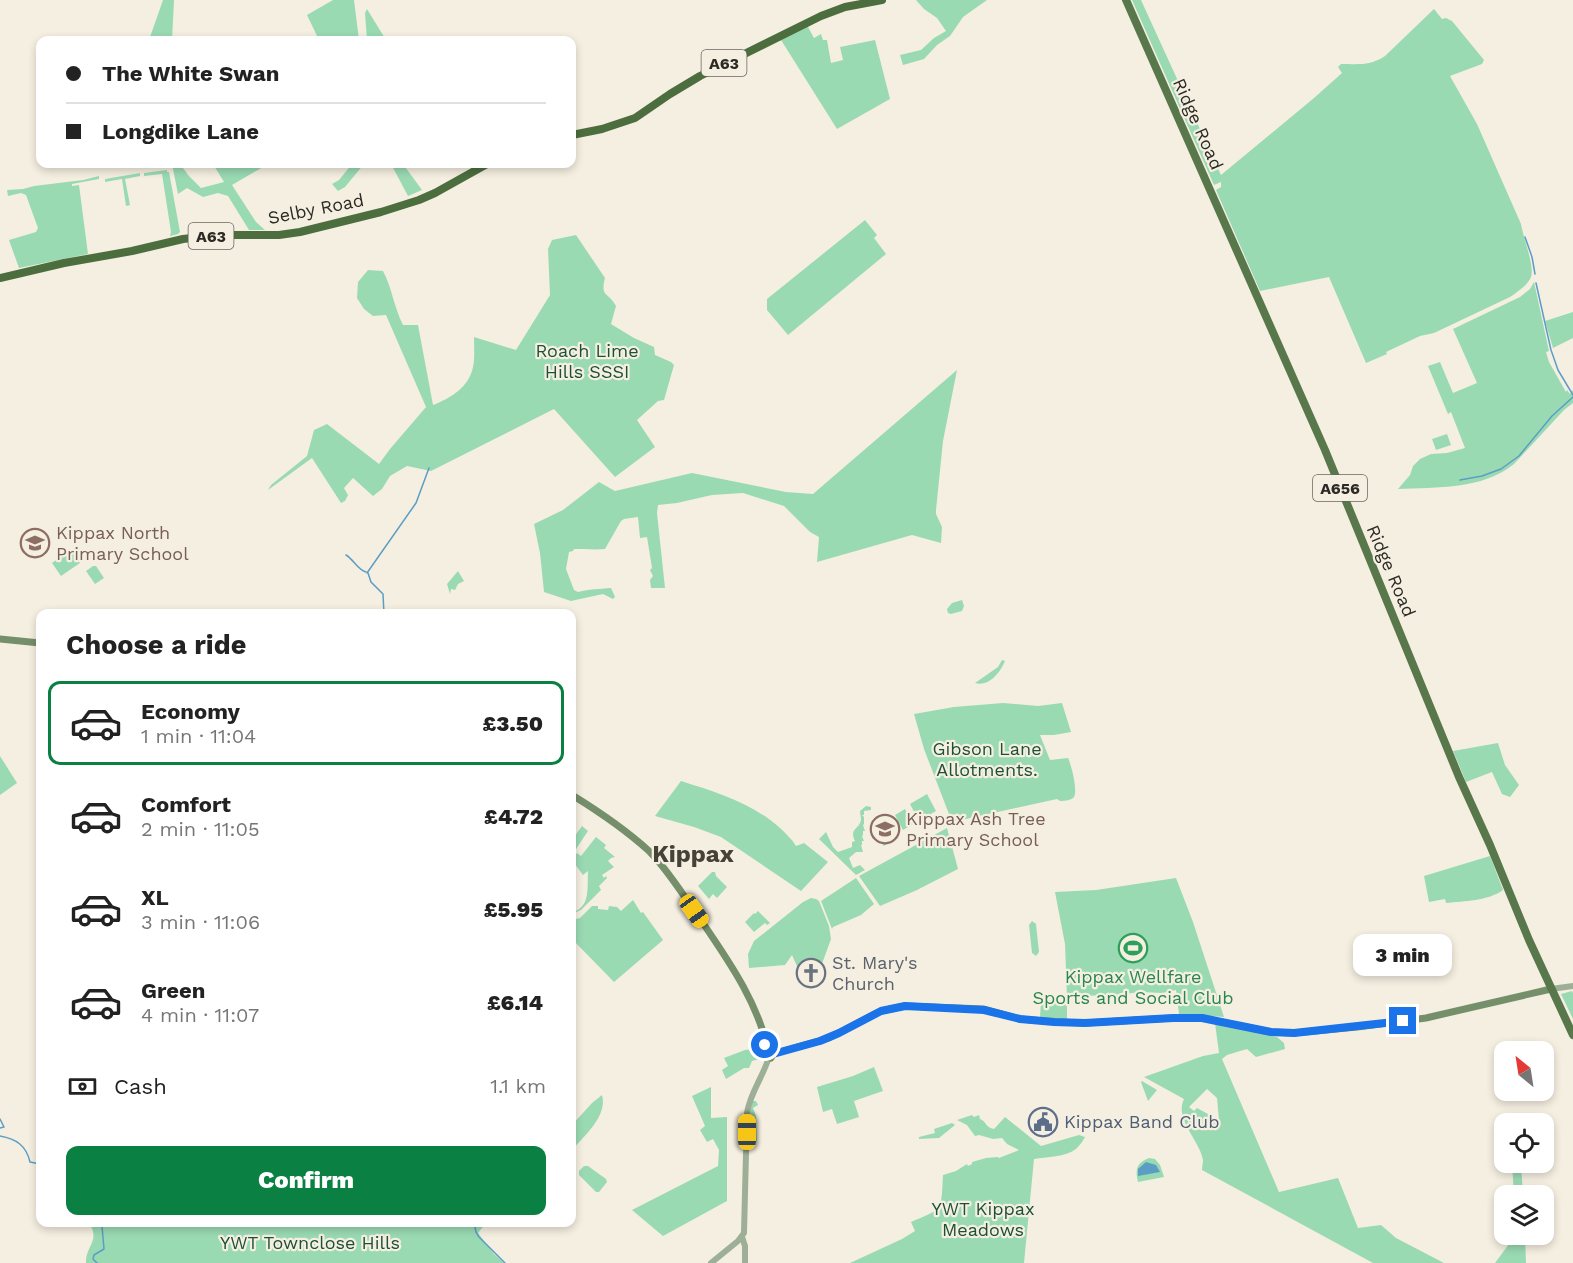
<!DOCTYPE html>
<meta charset="utf-8">
<style>
body{margin:0;font-family:"Work Sans",sans-serif;background:#f2f2f2;color:#222;height:100vh;display:flex;flex-direction:column;font-size:22px;white-space:nowrap}
*{box-sizing:border-box;margin:0}
p{font-size:20px;color:#767676}
.icon{flex:none;width:33px;height:33px;fill:none;stroke:currentColor;stroke-width:2;stroke-linecap:round;stroke-linejoin:round}
.map{position:relative;flex:1;overflow:hidden}
.panel{position:absolute;left:36px;top:609px;width:540px;height:618px;display:flex;flex-direction:column;background:#fff;border-radius:12px;box-shadow:0 3px 9px #0003}
.panel>*{flex:none}
.guide{position:absolute;left:36px;top:36px;width:540px;height:132px;border-radius:12px;box-shadow:0 3px 9px #0003;display:grid;align-content:center;height:132px;padding:0 30px;background:#fff}
.needle{width:39px;rotate:330deg}
.buttons{position:absolute;left:1494px;top:1041px;display:grid;gap:12px}
.buttons a{display:grid;place-items:center;width:60px;height:60px;border-radius:12px;background:#fff;box-shadow:0 3px 9px #0003;font-size:30px}
.end{position:absolute;width:27px;height:27px;margin:-14px;border:8px solid #1a73e8;background:#fff;box-shadow:0 0 0 3px #fff}
.from{border-radius:50%}
.bubble{position:absolute;height:42px;border-radius:12px;background:#fff;box-shadow:0 3px 9px #0003;font-size:20px;font-weight:800;line-height:42px;text-align:center}
.car{position:absolute;width:18px;height:36px;margin:-18px -9px;border-radius:8px;box-shadow:0 0 4px 2px #0007;background:linear-gradient(#f5c518 24%,#345 0 40%,#f5c518 0 76%,#345 0 86%,#f5c518 0)}
.guide b{display:flex;align-items:center;gap:21px;height:57px;font-size:22px}
.guide b+b{border-top:2px solid #e0e0e0}
.guide i{width:15px;height:15px;background:#222}
ul{padding:0;list-style:none}
li{display:flex;align-items:center;gap:18px;height:84px;margin:0 12px 9px;padding:0 18px;border:3px solid transparent;border-radius:12px}
li div{flex:1}
li b{display:block;font-size:22px}
li em{font-style:normal;font-weight:800}
li.current{border-color:#0b8043}
li>.icon{width:54px;height:54px;stroke-width:1.5}
h2{padding:0 30px;font-size:27px;line-height:72px}
.pay{display:flex;align-items:center;gap:15px;height:66px;padding:0 30px;font-size:22px}
.pay p{margin-inline-start:auto}
.button{display:flex;gap:12px;margin-top:auto;padding:12px 30px}
.button a{flex:1;height:69px;border-radius:12px;background:#0b8043;color:#fff;font-size:24px;font-weight:800;line-height:69px;text-align:center}
.map>svg:first-child{display:block}
.green{fill:#9adab3;fill-rule:evenodd}
.water{fill:#5b9ec5}
.lines{fill:none;stroke-linecap:round;stroke-linejoin:round}
.stream{stroke:#5b9ec5;stroke-width:1.5}
.tertiary{stroke:#9daf96;stroke-width:6}
.secondary{stroke:#758f6b;stroke-width:7}
.primary{stroke:#58784c;stroke-width:8}
.trunk{stroke:#4c6e3e;stroke-width:8}
.route{stroke:#1a73e8;stroke-width:8}
.labels{text-anchor:middle;stroke-width:4.5;stroke-linejoin:round;paint-order:stroke}
.shield{fill:#f5efe1;stroke:#68655d;stroke-width:1.5}
.shield-label{font-size:16px;font-weight:bold;fill:#2c2a24}
.street-label{font-size:18px;fill:#2c2a24;stroke:#f5efe1}
.park-label{font-size:18px;fill:#1d5035;stroke:#f5efe1}
.education-label{font-size:18px;fill:#785e54;stroke:#f5efe1;text-anchor:start}
.worship-label{font-size:18px;fill:#5b616d;stroke:#f5efe1;text-anchor:start}
.leisure-label{font-size:18px;fill:#27864d;stroke:#f5efe1}
.service-label{font-size:18px;fill:#4e5e75;stroke:#f5efe1;text-anchor:start}
.district-label{font-size:24px;font-weight:bold;fill:#474237;stroke:#f5efe1}
</style>
<div class="map">
<svg width="1573" height="1263" viewBox="0 0 1573 1263">
<rect width="100%" height="100%" fill="#f5efe1"/>
<g class="green">
<path d="M163 0H174L172 40H149Z"/>
<path d="M333 0H354L359 40H319L307 15Z"/>
<path d="M916 0H987L963 17 950 36 937 45 924 59 903 65 900 55 921 50 934 38 946 31 937 18 924 9Z"/>
<path d="M1132 0H1141L1221 175 1314 98 1342 73 1338 67 1341 64C1359 64 1370 66 1385 56L1434 9 1442 19 1446 18 1452 21 1484 60 1482 64 1450 76 1477 124 1521 224C1523 237 1535 267 1531 277 1528 285 1517 292 1510 297L1434 333 1420 336 1386 352 1387 354 1366 363 1329 277 1260 291 1216 190 1221 187V182L1214 185Z"/>
<path d="M367 9 386 40H367L365 13Z"/>
<path d="M807 25 814 38 821 34 823 40H827L831 63 843 60 840 47 875 40 890 99 837 129 781 40Z"/>
<path d="M172 164H180L189 176 201 188 224 182 213 164H268L232 185 256 222 265 230H249L228 196 218 193 203 197 187 188 178 194Z"/>
<path d="M352 164H364L345 187 338 191 332 184 339 180Z"/>
<path d="M391 164H403L422 190 408 196Z"/>
<path d="M167 170V172H169L180 232 178 234 170 236 171 232 162 174 144 176V173Z"/>
<path d="M140 173V176L125 179 130 205 126 206 122 179 105 182V179Z"/>
<path d="M99 176V179L72 184V186L79 185 88 254 19 268 9 240 36 232 38 228 26 195 21 193 8 196 7 190 23 189 34 186 83 180Z"/>
<path d="M865 220 877 235 874 238 886 254 788 335 767 310V299Z"/>
<path d="M576 235 605 278C600 297 608 292 616 306L611 324 634 338 654 347 655 355 671 362 674 365 664 400 658 401 637 420 655 447 615 477 554 409 431 471 407 466 390 476 382 489 373 496 353 478 344 488 348 495 345 501 341 503 312 458 268 490 271 485 307 456 314 430 327 424 379 464 390 449 426 407 386 315 373 316 364 309 357 298 358 282 368 270 383 271C392 288 394 307 403 325H418L433 405C451 398 469 387 473 367 475 358 474 346 474 337L516 350 550 295 548 249 552 240Z"/>
<path d="M1534 282 1549 351 1546 352 1549 362 1566 392 1567 390 1570 394 1573 390V403L1564 410 1514 464C1482 490 1437 487 1398 489L1410 475 1413 466 1420 459 1431 454 1447 453 1465 448 1451 412 1448 414 1428 366 1440 362 1453 393 1477 383 1453 329 1520 297 1530 289Z"/>
<path d="M1573 312V338L1553 348 1545 321Z"/>
<path d="M957 370 943 441 936 510V514L942 527 941 543 912 535 817 562 819 537 810 532 784 506 743 493 712 495 677 503 658 505 657 513 665 588H651L650 580 653 576 650 570 652 568 647 537 640 538 638 517 624 519 621 521 605 549C595 550 585 549 574 549L573 551 569 552 566 569 574 590 578 592C590 589 598 589 611 588L615 597 613 599 603 594 571 601 544 592 540 553 534 524 563 510 599 482 615 491 692 473 786 492 813 494Z"/>
<path d="M1447 434 1451 445 1436 450 1432 439Z"/>
<path d="M71 550 80 563 61 576 52 563Z"/>
<path d="M93 566H96L104 578 95 584 86 571Z"/>
<path d="M458 571 464 581 458 584 455 590 451 589 450 594 447 584Z"/>
<path d="M962 600 964 606 962 611 951 614 948 613 947 609 952 603Z"/>
<path d="M1002 660 1005 661C1000 673 989 687 975 683L998 667Z"/>
<path d="M1003 703 1038 706 1062 703 1071 732 1054 735H1040L1050 760 1068 758C1071 764 1078 790 1074 797 1072 800 1065 801 1060 801L1057 799 952 822 924 749 914 714 954 707Z"/>
<path d="M1498 743 1505 765 1519 785 1510 797 1502 794 1492 772 1466 782 1453 751Z"/>
<path d="M0 756 17 783 0 795Z"/>
<path d="M681 781C716 792 752 803 780 828 786 834 792 839 796 846L804 843 828 862 801 891 721 837 694 827 655 816Z"/>
<path d="M927 794 936 811 919 821 910 804Z"/>
<path d="M866 806 871 807V810L864 811V815H862L864 817V824L863 825 865 831H863V835L862 836 864 841H862V845H861L863 852H856L849 858 853 868 860 865 865 870 856 875 819 839 826 832 833 847 838 852 852 847V842L855 841C849 828 859 830 861 820 861 817 860 814 860 811Z"/>
<path d="M905 809 913 824 903 830 895 815Z"/>
<path d="M890 820 892 824 891 829 895 830 894 834 897 837 895 841 883 846 882 833H880V828H885L886 822Z"/>
<path d="M582 826 588 831 572 855V840Z"/>
<path d="M947 828 958 869 917 890 880 906 859 876Z"/>
<path d="M596 837 606 845 604 848 615 857 611 858 608 861 614 867 602 875 604 878 606 876 607 878 599 886 601 890 581 910 572 914V912C591 908 587 886 588 871L583 875 572 860 577 853 581 856Z"/>
<path d="M1490 856 1503 890C1488 901 1464 901 1446 903L1445 899 1429 902 1424 876Z"/>
<path d="M712 872H715L716 876 727 887 717 898 713 894 709 899 698 886Z"/>
<path d="M856 878 874 904 861 915 833 927 832 929 821 901Z"/>
<path d="M1176 878 1193 922 1224 1017 1179 1014 1176 990 1162 993 1141 992 1124 994 1067 997 1065 944 1055 892 1096 890Z"/>
<path d="M811 898 816 899 819 901 829 926 831 939 819 972 816 965 800 973 792 955 785 965 749 968 748 954 754 941 803 902Z"/>
<path d="M633 900 641 913 643 912 663 940 614 982 572 939V920L580 918 592 906H598V909L608 910 609 906 617 907 621 911Z"/>
<path d="M758 911 770 923 767 925 765 923 754 932 745 922 754 913 755 914Z"/>
<path d="M1032 921 1036 924 1039 952 1036 956 1032 953 1029 925Z"/>
<path d="M1572 991 1573 993V1019L1561 994Z"/>
<path d="M1041 1000 1067 1001V1019L1040 1018Z"/>
<path d="M1215 1023 1277 1037 1284 1043 1285 1049 1256 1057 1247 1049 1227 1055 1222 1059 1279 1192 1338 1178 1358 1228 1381 1225 1396 1238 1444 1263H1373L1202 1170C1202 1167 1203 1163 1203 1160 1200 1141 1174 1119 1184 1099L1144 1077 1203 1056 1219 1053ZM1207 1089 1217 1098 1219 1120 1197 1108 1194 1111 1189 1107Z"/>
<path d="M761 1048 763 1058 752 1061 749 1068H744L726 1079 722 1070 728 1066 724 1058 745 1050Z"/>
<path d="M874 1067 883 1091 854 1101 859 1117 837 1124 832 1109 823 1112 817 1087 853 1076Z"/>
<path d="M1142 1081 1157 1090 1148 1101 1141 1082Z"/>
<path d="M711 1087V1118L727 1117V1201L663 1236 632 1210 718 1166 719 1150 713 1139 707 1142 700 1130 705 1126 692 1096Z"/>
<path d="M602 1095C608 1116 584 1136 572 1150V1125L592 1103Z"/>
<path d="M752 1101H756L758 1105 753 1108 756 1116 757 1141 753 1142 750 1140V1115Z"/>
<path d="M972 1115 974 1117 979 1115 980 1119C986 1121 986 1128 994 1129L1005 1117 1041 1146 1079 1135 1085 1137C1083 1141 1079 1146 1076 1149 1065 1157 1047 1157 1034 1159L1024 1263H850L902 1239 915 1231 911 1222C944 1208 941 1211 943 1175L956 1171 967 1164 968 1166 972 1164V1162L986 1158 998 1157 999 1158 1019 1150 1007 1144 1002 1138 993 1139 979 1135 975 1136 967 1125 957 1120Z"/>
<path d="M952 1123 955 1125 939 1138 919 1139V1137L935 1133 934 1129Z"/>
<path d="M1149 1158 1155 1159 1160 1165 1164 1177 1138 1182C1135 1170 1136 1163 1149 1158Z"/>
<path d="M1512 1163H1521L1523 1195H1514Z"/>
<path d="M584 1166H588L606 1179 607 1182 599 1192H596L579 1175V1171Z"/>
<path d="M126 1222 128 1224V1222L486 1223 478 1233 494 1254 504 1263H86C85 1246 101 1241 89 1223Z"/>
<path d="M1512 1235H1525L1526 1263H1495L1509 1244Z"/>
</g>
<path class="water" d="M1146 1162 1156 1165 1160 1172 1138 1176V1169Z"/>
<g class="lines">
<g class="stream">
<path d="M1525 237 1532 257 1535 274"/>
<path d="M1536 283 1551 350 1558 370 1573 395"/>
<path d="M1460 480 1482 476 1501 469 1519 456 1552 416 1573 397"/>
<path d="M346 555C354 560 358 570 366 572"/>
<path d="M367 573 416 503 429 468"/>
<path d="M368 573 371 582 383 594 384 614"/>
<path d="M0 1119 4 1127 0 1128"/>
<path d="M0 1136C16 1139 26 1145 30 1162L40 1164"/>
<path d="M474 1222 476 1232 479 1237 505 1263"/>
<path d="M97 1263 93 1259 94 1255 104 1249 102 1226 98 1222"/>
</g>
<g class="tertiary">
<path d="M1551 989 1573 986"/>
<path d="M742 1237 745 1246V1263"/>
<path d="M711 1263 738 1241 744 1233 747 1113C750 1093 763 1077 769 1057"/>
</g>
<g class="secondary">
<path d="M0 639 40 643"/>
<path d="M572 795C598 811 626 830 649 851 667 869 681 892 696 913 726 957 761 1005 769 1057"/>
<path d="M769 1057 771 1058 773 1054 829 1038 881 1011 905 1006 984 1009 1020 1019 1057 1022 1085 1023 1173 1018H1202L1271 1032 1294 1033 1357 1027 1426 1018 1551 989"/>
</g>
<path class="primary" d="M1126 0 1325 450 1459 777 1490 845 1529 940 1573 1035"/>
<g class="trunk">
<path d="M572 135 602 129 635 118 670 94 700 76 821 16 845 7 882 0"/>
<path d="M0 278 64 263 132 251 183 239 218 235H279L300 232 381 212 419 200 435 193 487 164"/>
</g>
</g>
<g class="lines">
<path class="route" d="M765 1045 768 1053 771 1052 773 1054 820 1041 839 1033 881 1011 905 1006 984 1010 1020 1019 1054 1022 1085 1023 1173 1018H1202L1271 1032 1294 1033 1403 1021"/>
</g>
<defs>
<g id="school-ring" transform="scale(1.5)"><circle r="9.5" fill="#f5efe1" stroke="#8d6e63" stroke-width="1.5"/><path d="M0-5L7-2L0 1L-7-2ZM-4 1L0 2.5L4 1V4Q0 6-4 4Z" fill="#8d6e63"/></g>
<g id="stadium-ring" transform="scale(1.5)"><circle r="9.5" fill="#f5efe1" stroke="#2e9e5b" stroke-width="1.5"/><path d="M0-5a6.5 5 0 1 0 0 10a6.5 5 0 1 0 0-10ZM-3.5-1.8h7v3.6h-7Z" fill="#2e9e5b"/></g>
<g id="church-ring" transform="scale(1.5)"><circle r="9.5" fill="#f5efe1" stroke="#6b7280" stroke-width="1.5"/><path d="M-1.2-6h2.4v3.5h3.3v2.4h-3.3V6h-2.4V-.1h-3.3v-2.4h3.3Z" fill="#6b7280"/></g>
<g id="civic-ring" transform="scale(1.5)"><circle r="9.5" fill="#f5efe1" stroke="#5c6f8a" stroke-width="1.5"/><path d="M-.6-6.5H3V-4.5H.6V-3L4-1V1h2V6H-6V1h2V-1L-.6-3ZM-1.2 2.5V6h2.4V2.5Z" fill="#5c6f8a"/></g>
</defs>
<g fill-rule="evenodd">
<use href="#school-ring" x="35" y="543"/>
<use href="#school-ring" x="885" y="829"/>
<use href="#stadium-ring" x="1133" y="948"/>
<use href="#church-ring" x="811" y="973"/>
<use href="#civic-ring" x="1043" y="1122"/>
</g>
<g class="labels">
<g class="shield">
<rect x="701.5" y="50" width="45" height="26" rx="4.5"/>
<rect x="188.5" y="223" width="45" height="26" rx="4.5"/>
<rect x="1313" y="475" width="54" height="26" rx="4.5"/>
</g>
<g class="shield-label">
<text x="724" y="69">A63</text>
<text x="211" y="242">A63</text>
<text x="1340" y="494">A656</text>
</g>
<g class="street-label">
<text transform="translate(1198 124) rotate(66)" y="6">Ridge Road</text>
<text transform="translate(316 209) rotate(-11)" y="6">Selby Road</text>
<text transform="translate(1391 571) rotate(67)" y="6">Ridge Road</text>
</g>
<g class="park-label">
<text x="587" y="357">Roach Lime<tspan x="587" dy="21">Hills SSSI</tspan></text>
<text x="987" y="755">Gibson Lane<tspan x="987" dy="21">Allotments.</tspan></text>
<text x="983" y="1215">YWT Kippax<tspan x="983" dy="21">Meadows</tspan></text>
<text x="310" y="1249">YWT Townclose Hills</text>
</g>
<g class="education-label">
<text x="56" y="539">Kippax North<tspan x="56" dy="21">Primary School</tspan></text>
<text x="906" y="825">Kippax Ash Tree<tspan x="906" dy="21">Primary School</tspan></text>
</g>
<g class="worship-label">
<text x="832" y="969">St. Mary's<tspan x="832" dy="21">Church</tspan></text>
</g>
<g class="leisure-label">
<text x="1133" y="983">Kippax Wellfare<tspan x="1133" dy="21">Sports and Social Club</tspan></text>
</g>
<g class="service-label">
<text x="1064" y="1128">Kippax Band Club</text>
</g>
<g class="district-label">
<text x="693" y="862">Kippax</text>
</g>
</g>
</svg>
<div class="buttons">
<a><svg class="needle" viewBox="-14 -14 28 28"><path d="M0-13l5 13h-10z" fill="#e53935"/><path d="M0 13l5-13h-10z" fill="#767676"/></svg></a>
<a><svg class="icon" aria-label="locate" viewBox="0 0 24 24"><circle cx="12" cy="12" r="6"/><path d="M12 2v4M12 18v4M2 12h4M18 12h4"/></svg></a>
<a><svg class="icon" aria-label="layers" viewBox="0 0 24 24"><path d="M12 4l9 5-9 5-9-5zM3 14l9 5 9-5"/></svg></a>
</div>
<i class="end from" style="left:765px;top:1045px"></i>
<i class="end" style="left:1403px;top:1021px"></i>
<div class="bubble" style="left:1353px;top:934px;width:99px">3 min</div>
<i class="car" style="left:694px;top:911px;rotate:145deg"></i>
<i class="car" style="left:747px;top:1132px;rotate:0deg"></i>
<div class="guide">
<b><i class="from"></i>The White Swan</b>
<b><i></i>Longdike Lane</b>
</div>
<section class="panel">
<h2>Choose a ride</h2>
<ul>
<li class="current"><svg class="icon" aria-label="car" viewBox="0 0 24 24"><path d="M5 17H2v-5l4-1 3-4h7l3 4 3 1v5h-3M9 17h6M6 11h13"/><circle cx="7" cy="17" r="2"/><circle cx="17" cy="17" r="2"/></svg><div><b>Economy</b><p>1 min · 11:04</p></div><em>£3.50</em></li>
<li><svg class="icon" aria-label="car" viewBox="0 0 24 24"><path d="M5 17H2v-5l4-1 3-4h7l3 4 3 1v5h-3M9 17h6M6 11h13"/><circle cx="7" cy="17" r="2"/><circle cx="17" cy="17" r="2"/></svg><div><b>Comfort</b><p>2 min · 11:05</p></div><em>£4.72</em></li>
<li><svg class="icon" aria-label="car" viewBox="0 0 24 24"><path d="M5 17H2v-5l4-1 3-4h7l3 4 3 1v5h-3M9 17h6M6 11h13"/><circle cx="7" cy="17" r="2"/><circle cx="17" cy="17" r="2"/></svg><div><b>XL</b><p>3 min · 11:06</p></div><em>£5.95</em></li>
<li><svg class="icon" aria-label="car" viewBox="0 0 24 24"><path d="M5 17H2v-5l4-1 3-4h7l3 4 3 1v5h-3M9 17h6M6 11h13"/><circle cx="7" cy="17" r="2"/><circle cx="17" cy="17" r="2"/></svg><div><b>Green</b><p>4 min · 11:07</p></div><em>£6.14</em></li>
</ul>
<div class="pay"><svg class="icon" aria-label="cash" viewBox="0 0 24 24"><path d="M3 7h18v10H3z"/><circle cx="12" cy="12" r="2"/></svg>Cash<p>1.1 km</p></div>
<div class="button"><a>Confirm</a></div>
</section>
</div>
